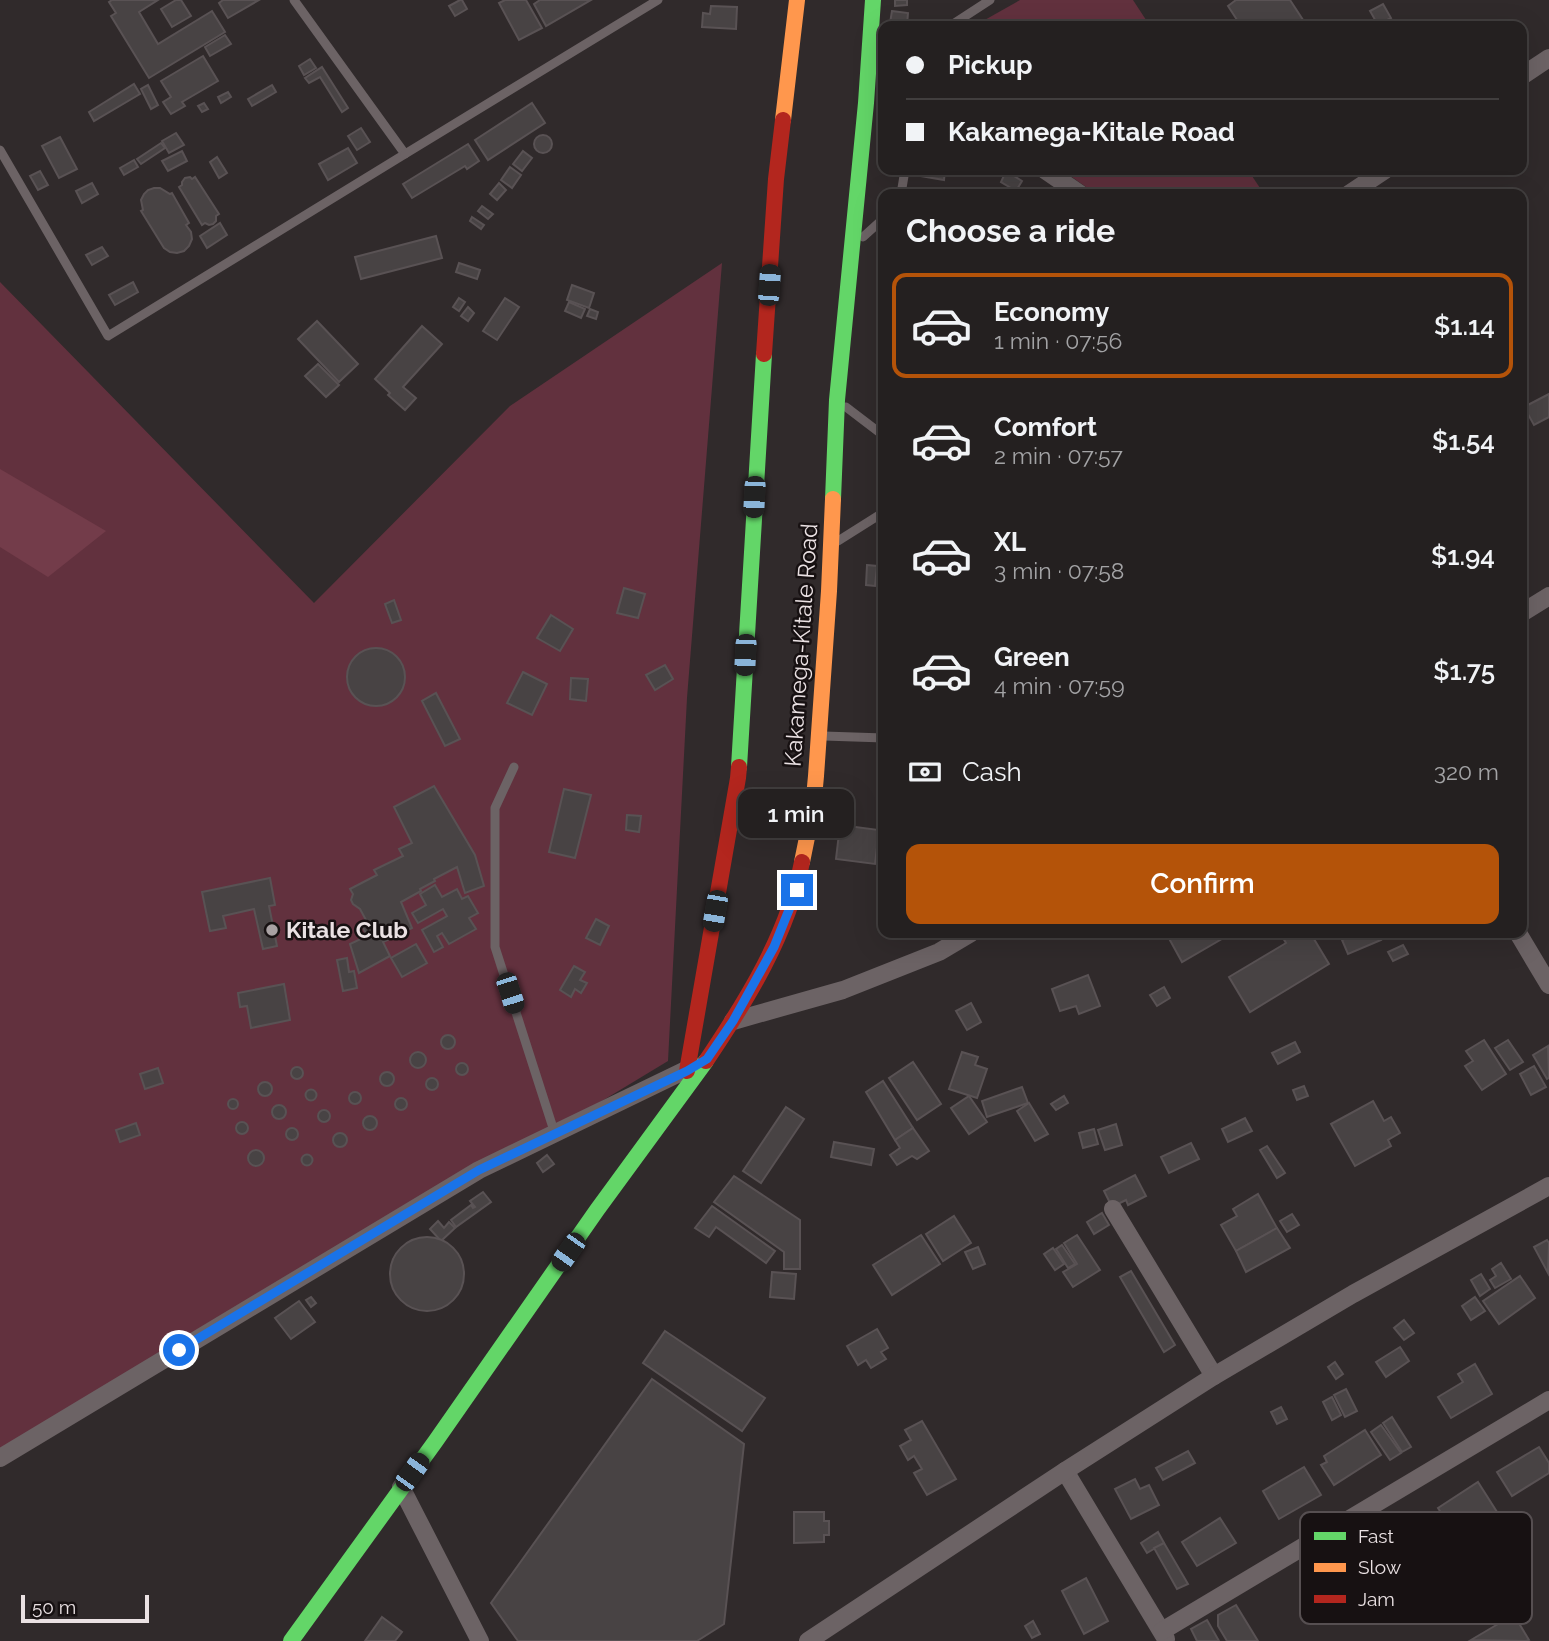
<!DOCTYPE html>
<meta charset="utf-8">
<style>
body{margin:0;font-family:Raleway,sans-serif;background:#2c2829;color:#f1f3f6;height:100vh;display:flex;flex-direction:column;font-size:26px;white-space:nowrap}
*{box-sizing:border-box;margin:0}
p{font-size:23px;color:#a3a3a5}
.icon{flex:none;width:38px;height:38px;fill:none;stroke:currentColor;stroke-width:2;stroke-linecap:round;stroke-linejoin:round}
.map{position:relative;flex:1;overflow:hidden}
.side{position:absolute;left:878px;top:189px;width:649px;height:749px;display:flex;flex-direction:column;background:#242020;border-radius:14px;box-shadow:0 7px 28px #0002,0 0 0 2px #413e3e}
.side>*{flex:none}
.top-card{position:absolute;left:878px;top:21px;width:649px;height:154px;border-radius:14px;box-shadow:0 7px 28px #0002,0 0 0 2px #413e3e;display:grid;align-content:center;height:154px;padding:0 28px;background:#242020}
.scale{position:absolute;left:21px;bottom:18px;width:128px;box-sizing:border-box;padding-left:7px;border:4px solid #eae1e3;border-top:0;font-size:19px;line-height:24px;white-space:nowrap;color:#eae1e3;-webkit-text-stroke:5px #171112;paint-order:stroke}
.end{position:absolute;width:32px;height:32px;margin:-16px;border:9px solid #1a73e8;background:#fff;box-shadow:0 0 0 4px #fff}
.from{border-radius:50%}
.bubble{position:absolute;height:49px;border-radius:14px;background:#242020;box-shadow:0 7px 28px #0002,0 0 0 2px #413e3e;font-size:23px;font-weight:600;line-height:49px;text-align:center}
.car{position:absolute;width:21px;height:42px;margin:-21px -10px;border-radius:9px;box-shadow:0 0 5px 2px #0007;background:linear-gradient(#222 24%,#8ab4d8 0 40%,#222 0 76%,#8ab4d8 0 86%,#222 0)}
.top-card b{display:flex;align-items:center;gap:24px;height:66px;font-size:26px}
.top-card b+b{border-top:2px solid #413e3e}
.top-card i{width:18px;height:18px;background:#f1f3f6}
ul{padding:0;list-style:none}
li{display:flex;align-items:center;gap:21px;height:105px;margin:0 14px 10px;padding:0 14px;border:4px solid transparent;border-radius:14px}
li div{flex:1}
li b{display:block;font-size:26px}
li em{font-style:normal;font-weight:600}
li.selected{border-color:#b45309}
li>.icon{width:63px;height:63px;stroke-width:1.5}
h2{padding:0 28px;font-size:32px;line-height:84px}
.pay{display:flex;align-items:center;gap:18px;height:77px;padding:0 28px;font-size:26px}
.pay p{margin-inline-start:auto}
.cta{display:flex;gap:14px;margin-top:auto;padding:14px 28px}
.cta a{flex:1;height:80px;border-radius:14px;background:#b45309;color:#fff;font-size:28px;font-weight:600;line-height:80px;text-align:center}
.map>svg:first-child{display:block}
.green{fill:#62313e}
.forest{fill:#733c4a}
.building{fill:#484344;stroke:#595254;stroke-width:2}
.lines{fill:none;stroke-linecap:round;stroke-linejoin:round}
.lane{stroke:#6c6365;stroke-width:9}
.street{stroke:#6c6365;stroke-width:18}
.fast{stroke:#63d668;stroke-width:16}
.slow{stroke:#ff974d;stroke-width:16}
.jam{stroke:#b3261e;stroke-width:16}
.route{stroke:#1a73e8;stroke-width:9}
.poi-dot{fill:#a9a1a3;stroke:#171112;stroke-width:2.5}
.labels{text-anchor:middle;stroke-width:5;stroke-linejoin:round;paint-order:stroke}
.street-label{font-size:23px;fill:#eae1e3;stroke:#171112}
.poi-label{font-size:23px;font-weight:bold;fill:#eae1e3;stroke:#171112;text-anchor:start}
.key{fill:#171112;stroke:#564f51;stroke-width:2}
.key-label{font-size:19px;fill:#eae1e3}
</style>
<div class="map">
<svg width="1549" height="1641" viewBox="0 0 1549 1641">
<rect width="100%" height="100%" fill="#302a2b"/>
<g class="green">
<path d="M1020 0H1133L1150 26H974Z"/>
<path d="M1062 170H1248L1264 194H1096Z"/>
<path d="M722 263 687 698 668 1061 0 1465V282L314 603 510 406Z"/>
</g>
<path class="forest" d="M0 469 106 531 48 577 0 547Z"/>
<g class="building">
<path d="M112 0H158L139 12 158 44 212 11 225 32 149 78 111 16 116 13 109 2Z"/>
<path d="M176 0H181L191 16 172 27 161 9Z"/>
<path d="M223 0H259L228 18 219 3Z"/>
<path d="M460 0H462L467 9 455 16 449 6Z"/>
<path d="M505 0H526L542 28 519 40 499 3Z"/>
<path d="M540 0H591L546 26 534 4Z"/>
<path d="M895 0H907V5L895 6Z"/>
<path d="M1236 0H1290L1307 26H1241L1228 6Z"/>
<path d="M1383 4 1391 18 1378 25 1370 11Z"/>
<path d="M711 6 737 7 736 29 702 27 703 13 710 14Z"/>
<path d="M892 11 908 13 907 25 890 23Z"/>
<path d="M225 35 231 44 210 56 205 47Z"/>
<path d="M203 56 218 81 182 102 185 106 171 114 163 102 171 97 161 81Z"/>
<path d="M310 59 316 68 304 75 299 66Z"/>
<path d="M322 67 348 108 342 112 320 77 309 83 305 78Z"/>
<path d="M134 84 140 94 94 121 89 112Z"/>
<path d="M148 85 158 105 151 109 141 89Z"/>
<path d="M272 85 276 92 252 106 248 99Z"/>
<path d="M228 92 231 97 221 103 218 97Z"/>
<path d="M204 103 208 109 202 112 198 106Z"/>
<path d="M532 103 545 123 488 160 475 140Z"/>
<path d="M361 128 370 142 357 150 348 136Z"/>
<path d="M176 133 184 145 169 153 162 141Z"/>
<circle cx="543" cy="144" r="9"/>
<path d="M60 137 77 169 59 178 42 146Z"/>
<path d="M161 143 165 148 141 164 137 159Z"/>
<path d="M468 144 479 161 467 169 465 166 412 198 403 184Z"/>
<path d="M348 148 357 163 328 180 319 164Z"/>
<path d="M182 151 187 161 168 171 162 161Z"/>
<path d="M523 151 532 158 522 171 513 164Z"/>
<path d="M217 157 227 173 219 178 210 162Z"/>
<path d="M134 160 138 167 124 175 120 168Z"/>
<path d="M510 167 521 175 512 188 501 180Z"/>
<path d="M897 170H945L944 180 897 172Z"/>
<path d="M40 171 48 185 38 190 30 176Z"/>
<path d="M1006 171 1022 181 1016 191 1001 182Z"/>
<path d="M190 177 192 179 195 177 219 214 216 216V221L213 224 209 225 205 223 202 225 179 187 182 185V182L185 178Z"/>
<path d="M92 183 98 194 82 203 76 191Z"/>
<path d="M499 183 506 190 497 200 490 194Z"/>
<path d="M154 188H160L170 194 172 193 189 223 186 225 191 232 192 239 189 246 184 251 177 253 170 252 164 248 141 211 143 210 141 200 144 194 148 190Z"/>
<path d="M482 206 493 214 488 219 478 211Z"/>
<path d="M472 217 484 225 481 229 470 221Z"/>
<path d="M220 223 227 235 207 248 200 236Z"/>
<path d="M436 236 442 258 361 279 355 257Z"/>
<path d="M102 247 108 256 92 265 86 255Z"/>
<path d="M459 263 480 270 477 279 456 272Z"/>
<path d="M133 282 138 292 115 305 109 295Z"/>
<path d="M572 285 594 293 589 308 567 300Z"/>
<path d="M459 298 465 302 459 311 453 307Z"/>
<path d="M505 298 519 307 497 340 483 331Z"/>
<path d="M569 302 585 309 581 318 565 311Z"/>
<path d="M468 307 474 313 468 321 461 316Z"/>
<path d="M590 309 598 312 596 319 587 316Z"/>
<path d="M317 321 358 364 339 382 298 339Z"/>
<path d="M882 322H884V353L878 352Z"/>
<path d="M422 326 442 344 403 387 416 398 405 410 388 395 390 393 375 379Z"/>
<path d="M318 364 339 385 326 397 305 376Z"/>
<path d="M1549 394V417L1534 425 1524 407Z"/>
<path d="M881 450 884 451V487H879Z"/>
<path d="M867 565 877 566 875 586 866 585Z"/>
<path d="M624 588 645 594 638 618 617 613Z"/>
<path d="M394 600 401 620 392 623 385 604Z"/>
<path d="M551 615 573 629 560 651 537 638Z"/>
<circle cx="376" cy="677" r="29"/>
<path d="M665 665 673 679 655 690 646 675Z"/>
<path d="M523 672 547 684 532 715 507 703Z"/>
<path d="M571 678 588 679 586 701 570 699Z"/>
<path d="M436 693 460 739 445 746 422 701Z"/>
<path d="M434 786 475 855 484 886 465 893 457 867 434 879 435 881 420 889 421 891 401 902 412 928 383 942 390 956 359 973 350 944 367 936 362 925 367 922 360 909 353 904 351 900 353 894 350 889 377 875 374 870 403 856 399 849 412 843 394 807Z"/>
<path d="M564 789 591 795 575 858 549 852Z"/>
<path d="M627 815 641 816 639 832 626 830Z"/>
<path d="M840 825 879 830 875 864 836 859Z"/>
<path d="M270 878 275 905 269 906 277 946 263 949 254 909 223 916 226 928 210 931 202 892Z"/>
<path d="M435 885 442 897 457 889 462 899 468 896 478 913 469 918 476 929 449 944 442 933 437 936 443 947 434 952 422 930 447 916 443 909 418 923 412 913 426 905 420 894Z"/>
<path d="M596 919 609 926 600 945 586 938Z"/>
<path d="M1166 933H1225L1227 936 1182 962Z"/>
<path d="M1280 933H1316L1319 936 1314 939 1329 964 1250 1012 1229 977 1286 943Z"/>
<path d="M1358 933H1377L1381 940 1348 954 1342 940Z"/>
<path d="M416 944 427 963 402 977 391 958Z"/>
<path d="M1403 945 1408 954 1393 961 1388 952Z"/>
<path d="M347 958 349 972 354 971 357 988 343 991 337 960Z"/>
<path d="M574 966 585 972 580 980 587 983 581 993 575 989 571 997 560 990Z"/>
<path d="M1088 975 1100 1006 1079 1014 1076 1006 1060 1011 1052 989Z"/>
<path d="M284 984 290 1020 251 1028 247 1006 240 1007 238 993Z"/>
<path d="M1164 987 1170 998 1157 1006 1150 995Z"/>
<path d="M971 1003 981 1022 967 1030 956 1011Z"/>
<circle cx="448" cy="1042" r="7"/>
<path d="M1484 1040 1506 1074 1482 1090 1465 1066 1473 1061 1466 1051Z"/>
<path d="M1508 1040 1523 1062 1510 1070 1495 1048Z"/>
<path d="M1295 1042 1300 1052 1278 1064 1272 1053Z"/>
<path d="M1548 1046 1549 1078 1547 1079 1533 1055Z"/>
<path d="M962 1052 978 1057 975 1065 987 1069 977 1098 949 1089Z"/>
<circle cx="418" cy="1060" r="8"/>
<path d="M913 1062 941 1104 917 1120 889 1078Z"/>
<circle cx="462" cy="1069" r="6"/>
<path d="M1534 1066 1546 1087 1531 1095 1520 1074Z"/>
<circle cx="297" cy="1073" r="6"/>
<path d="M158 1068 163 1083 145 1089 140 1074Z"/>
<circle cx="387" cy="1079" r="7"/>
<circle cx="432" cy="1084" r="6"/>
<path d="M883 1081 913 1128 895 1140 866 1092Z"/>
<circle cx="265" cy="1089" r="7"/>
<path d="M1304 1086 1308 1096 1297 1100 1293 1090Z"/>
<path d="M1022 1087 1028 1103 987 1117 982 1101Z"/>
<circle cx="311" cy="1095" r="5.5"/>
<circle cx="355" cy="1098" r="6"/>
<path d="M969 1096 987 1122 969 1134 951 1108Z"/>
<path d="M1064 1096 1068 1103 1056 1110 1051 1104Z"/>
<circle cx="401" cy="1104" r="6"/>
<circle cx="233" cy="1104" r="5"/>
<path d="M1373 1101 1384 1121 1391 1117 1400 1133 1388 1140 1391 1146 1355 1166 1331 1124Z"/>
<path d="M1029 1103 1048 1134 1035 1141 1017 1111Z"/>
<circle cx="279" cy="1112" r="7"/>
<path d="M786 1107 804 1119 761 1183 743 1171Z"/>
<circle cx="324" cy="1116" r="6"/>
<circle cx="370" cy="1123" r="7"/>
<path d="M1245 1118 1252 1131 1228 1142 1222 1129Z"/>
<circle cx="242" cy="1128" r="6"/>
<path d="M136 1123 140 1135 120 1142 116 1130Z"/>
<path d="M1116 1124 1122 1145 1105 1150 1098 1130Z"/>
<circle cx="292" cy="1134" r="6"/>
<path d="M913 1128 929 1151 917 1159 912 1156 897 1165 890 1155 900 1148 895 1140Z"/>
<path d="M1094 1129 1098 1144 1083 1148 1079 1133Z"/>
<circle cx="340" cy="1140" r="7"/>
<path d="M834 1142 874 1149 871 1165 831 1157Z"/>
<path d="M1191 1143 1199 1159 1169 1173 1161 1157Z"/>
<path d="M1267 1146 1285 1173 1277 1178 1260 1150Z"/>
<circle cx="256" cy="1158" r="8"/>
<circle cx="307" cy="1160" r="5.5"/>
<path d="M547 1155 554 1164 543 1172 537 1163Z"/>
<path d="M1135 1175 1146 1196 1128 1205 1126 1200 1112 1207 1104 1191Z"/>
<path d="M734 1176 800 1220V1269H784V1252L714 1202Z"/>
<path d="M483 1192 491 1202 456 1227 451 1220 471 1205 473 1208 475 1207 470 1201Z"/>
<path d="M1258 1194 1277 1228 1236 1251 1221 1225 1237 1216 1233 1209Z"/>
<path d="M712 1206 775 1251 766 1263 716 1227 709 1237 695 1228Z"/>
<path d="M1102 1213 1109 1225 1094 1234 1087 1222Z"/>
<path d="M1292 1214 1299 1225 1287 1232 1280 1221Z"/>
<path d="M954 1216 971 1243 943 1261 926 1234Z"/>
<path d="M438 1221 444 1228 449 1222 455 1228 441 1241 430 1229Z"/>
<path d="M1277 1228 1290 1248 1246 1272 1236 1251Z"/>
<path d="M921 1235 940 1264 892 1295 873 1265Z"/>
<path d="M1077 1235 1100 1270 1073 1287 1063 1272 1077 1264 1064 1243Z"/>
<circle cx="427" cy="1274" r="37"/>
<path d="M1547 1240 1549 1243 1548 1273 1534 1247Z"/>
<path d="M1062 1245 1075 1264 1068 1268 1056 1249Z"/>
<path d="M978 1247 985 1264 973 1269 965 1252Z"/>
<path d="M1053 1248 1064 1264 1055 1270 1044 1254Z"/>
<path d="M1501 1263 1511 1279 1495 1288 1490 1280 1496 1276 1492 1269Z"/>
<path d="M1131 1271 1175 1345 1164 1352 1120 1277Z"/>
<path d="M772 1272 796 1274 794 1299 770 1297Z"/>
<path d="M1481 1274 1490 1289 1480 1296 1471 1280Z"/>
<path d="M1520 1276 1535 1298 1499 1324 1483 1301Z"/>
<path d="M311 1297 316 1303 311 1307 306 1300Z"/>
<path d="M1475 1297 1485 1311 1471 1320 1462 1306Z"/>
<path d="M299 1301 315 1322 291 1339 275 1318Z"/>
<path d="M1404 1320 1414 1333 1404 1340 1394 1328Z"/>
<path d="M877 1329 888 1348 881 1352 886 1359 871 1368 866 1360 858 1365 847 1346Z"/>
<path d="M665 1331 765 1398 742 1431 643 1363Z"/>
<path d="M1400 1347 1409 1361 1386 1377 1376 1362Z"/>
<path d="M1335 1362 1343 1374 1336 1379 1328 1367Z"/>
<path d="M1475 1364 1492 1394 1451 1418 1438 1397 1463 1382 1458 1374Z"/>
<path d="M652 1379 744 1444 724 1624 697 1641H518L491 1603Z"/>
<path d="M1346 1389 1357 1411 1345 1417 1334 1395Z"/>
<path d="M1332 1397 1341 1415 1332 1420 1323 1402Z"/>
<path d="M1281 1407 1287 1419 1277 1424 1271 1412Z"/>
<path d="M1392 1417 1411 1447 1402 1452 1383 1423Z"/>
<path d="M922 1421 956 1479 927 1495 914 1473 922 1469 914 1456 908 1460 900 1446 911 1440 905 1430Z"/>
<path d="M1381 1425 1401 1453 1390 1460 1371 1432Z"/>
<path d="M1365 1430 1381 1455 1334 1485 1321 1465 1327 1462 1324 1456Z"/>
<path d="M1539 1447 1549 1463V1473L1512 1496 1497 1472Z"/>
<path d="M1188 1451 1195 1463 1163 1480 1156 1468Z"/>
<path d="M1304 1467 1321 1495 1279 1519 1263 1491Z"/>
<path d="M1135 1479 1140 1489 1149 1485 1159 1505 1131 1519 1115 1489Z"/>
<path d="M1478 1482 1497 1512 1476 1525 1472 1518 1452 1530 1438 1508Z"/>
<path d="M794 1512H824V1521H829V1535H824V1542L794 1543Z"/>
<path d="M1220 1518 1236 1543 1197 1566 1182 1542Z"/>
<path d="M1158 1532 1164 1543 1147 1553 1141 1543Z"/>
<path d="M1164 1543 1188 1584 1177 1589 1154 1548Z"/>
<path d="M1086 1578 1108 1621 1084 1634 1062 1591Z"/>
<path d="M1493 1580 1529 1640 1526 1641 1471 1640 1498 1624 1491 1613 1486 1616 1477 1602 1484 1598 1478 1589Z"/>
<path d="M1236 1605 1258 1641H1227L1218 1626V1615Z"/>
<path d="M382 1617 402 1632 395 1641H365Z"/>
<path d="M1207 1620 1219 1641H1197L1191 1629Z"/>
<path d="M1033 1621 1040 1634 1032 1638 1025 1626Z"/>
</g>
<g class="lines">
<g class="lane">
<path d="M950 26 990 0"/>
<path d="M0 150 108 336 405 154 294 0"/>
<path d="M405 154 658 0"/>
<path d="M901 194 905 170"/>
<path d="M863 237 884 218"/>
<path d="M846 407 884 436"/>
<path d="M838 541 884 512"/>
<path d="M824 736 884 738"/>
<path d="M514 767 495 808V947L555 1134"/>
</g>
<g class="street">
<path d="M1522 76 1549 58"/>
<path d="M1045 170 1080 194"/>
<path d="M1349 194 1385 170"/>
<path d="M1522 613 1549 596"/>
<path d="M1518 933 1549 985"/>
<path d="M733 1021 843 990 939 952 971 933"/>
<path d="M1113 1209 1214 1376"/>
<path d="M0 1458 479 1170 694 1066"/>
<path d="M1065 1471 1166 1639"/>
<path d="M401 1487 480 1641"/>
<path d="M1162 1631 1549 1400"/>
<path d="M808 1641 1065 1471 1214 1376 1353 1294 1549 1186"/>
</g>
<g class="fast">
<path d="M833 499 837 400 866 103 873 0"/>
<path d="M739 767 764 354"/>
<path d="M291 1641 435 1442 597 1210 706 1061"/>
</g>
<g class="slow">
<path d="M783 120 797 0"/>
<path d="M802 862 813 808 816 776 829 591 833 499"/>
</g>
<g class="jam">
<path d="M764 354 776 179 783 120"/>
<path d="M706 1061C747 1000 788 934 802 862"/>
<path d="M687 1071 738 778 739 767"/>
</g>
</g>
<g class="lines">
<path class="route" d="M179 1350 479 1170 687 1071 707 1059 733 1021 774 947 797 890"/>
</g>
<circle class="poi-dot" cx="272" cy="930" r="7"/>
<g class="labels">
<g class="street-label">
<text transform="translate(801 645) rotate(-86)" y="8">Kakamega-Kitale Road</text>
</g>
<g class="poi-label">
<text x="286" y="938">Kitale Club</text>
</g>
</g>
<rect x="1300" y="1512" width="232" height="112" rx="10" class="key"/>
<rect x="1314" y="1532" width="32" height="8" fill="#63d668"/>
<rect x="1314" y="1563" width="32" height="9" fill="#ff974d"/>
<rect x="1314" y="1595" width="32" height="8" fill="#b3261e"/>
<g class="key-label">
<text x="1358" y="1543">Fast</text>
<text x="1358" y="1574">Slow</text>
<text x="1358" y="1606">Jam</text>
</g>
</svg>
<div class="scale">50 m</div>
<i class="end from" style="left:179px;top:1350px"></i>
<i class="end" style="left:797px;top:890px"></i>
<div class="bubble" style="left:738px;top:789px;width:116px">1 min</div>
<i class="car" style="left:769px;top:285px;rotate:4deg"></i>
<i class="car" style="left:754px;top:497px;rotate:183deg"></i>
<i class="car" style="left:745px;top:655px;rotate:183deg"></i>
<i class="car" style="left:715px;top:911px;rotate:190deg"></i>
<i class="car" style="left:510px;top:993px;rotate:162deg"></i>
<i class="car" style="left:568px;top:1252px;rotate:215deg"></i>
<i class="car" style="left:412px;top:1472px;rotate:36deg"></i>
<div class="top-card">
<b><i class="from"></i>Pickup</b>
<b><i></i>Kakamega-Kitale Road</b>
</div>
<section class="side">
<h2>Choose a ride</h2>
<ul>
<li class="selected"><svg class="icon" aria-label="car" viewBox="0 0 24 24"><path d="M5 17H2v-5l4-1 3-4h7l3 4 3 1v5h-3M9 17h6M6 11h13"/><circle cx="7" cy="17" r="2"/><circle cx="17" cy="17" r="2"/></svg><div><b>Economy</b><p>1 min · 07:56</p></div><em>$1.14</em></li>
<li><svg class="icon" aria-label="car" viewBox="0 0 24 24"><path d="M5 17H2v-5l4-1 3-4h7l3 4 3 1v5h-3M9 17h6M6 11h13"/><circle cx="7" cy="17" r="2"/><circle cx="17" cy="17" r="2"/></svg><div><b>Comfort</b><p>2 min · 07:57</p></div><em>$1.54</em></li>
<li><svg class="icon" aria-label="car" viewBox="0 0 24 24"><path d="M5 17H2v-5l4-1 3-4h7l3 4 3 1v5h-3M9 17h6M6 11h13"/><circle cx="7" cy="17" r="2"/><circle cx="17" cy="17" r="2"/></svg><div><b>XL</b><p>3 min · 07:58</p></div><em>$1.94</em></li>
<li><svg class="icon" aria-label="car" viewBox="0 0 24 24"><path d="M5 17H2v-5l4-1 3-4h7l3 4 3 1v5h-3M9 17h6M6 11h13"/><circle cx="7" cy="17" r="2"/><circle cx="17" cy="17" r="2"/></svg><div><b>Green</b><p>4 min · 07:59</p></div><em>$1.75</em></li>
</ul>
<div class="pay"><svg class="icon" aria-label="cash" viewBox="0 0 24 24"><path d="M3 7h18v10H3z"/><circle cx="12" cy="12" r="2"/></svg>Cash<p>320 m</p></div>
<div class="cta"><a>Confirm</a></div>
</section>
</div>
